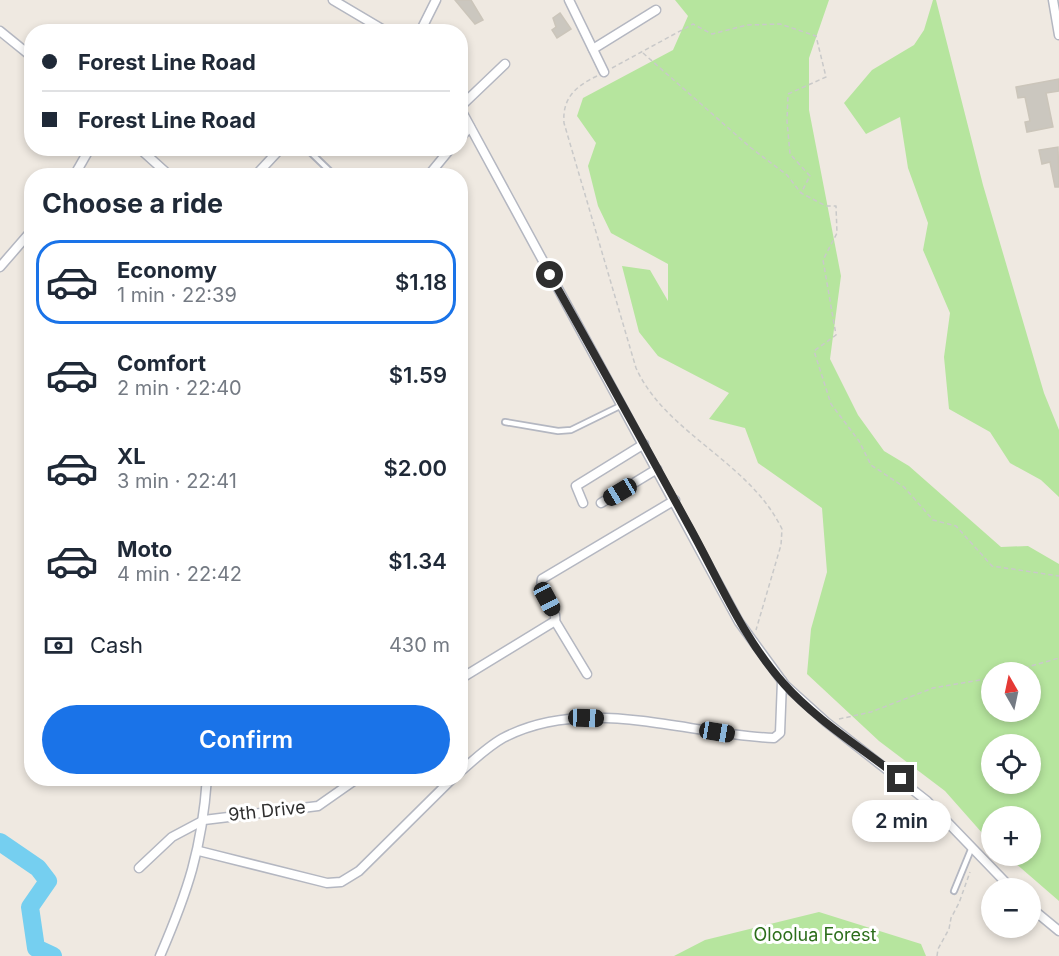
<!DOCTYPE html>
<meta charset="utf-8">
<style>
body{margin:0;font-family:Inter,sans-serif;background:#f6f6f7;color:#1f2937;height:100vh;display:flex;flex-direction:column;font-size:22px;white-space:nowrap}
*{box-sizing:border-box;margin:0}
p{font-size:20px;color:#747a83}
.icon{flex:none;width:33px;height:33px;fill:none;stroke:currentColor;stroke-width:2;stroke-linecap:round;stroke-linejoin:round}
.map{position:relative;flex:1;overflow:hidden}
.sheet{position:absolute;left:24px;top:168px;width:444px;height:618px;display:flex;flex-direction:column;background:#fff;border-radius:24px;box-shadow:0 3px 9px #0003}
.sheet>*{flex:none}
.top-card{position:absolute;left:24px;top:24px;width:444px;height:132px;border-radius:24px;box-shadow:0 3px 9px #0003;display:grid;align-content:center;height:132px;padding:0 18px;background:#fff}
.needle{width:39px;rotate:351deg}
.buttons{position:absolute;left:981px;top:662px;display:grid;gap:12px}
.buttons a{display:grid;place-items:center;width:60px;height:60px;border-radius:50%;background:#fff;box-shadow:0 3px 9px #0003;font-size:30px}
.end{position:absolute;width:27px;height:27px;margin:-14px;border:8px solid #2e2e2e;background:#fff;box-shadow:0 0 0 3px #fff}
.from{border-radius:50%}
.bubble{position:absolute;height:42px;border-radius:21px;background:#fff;box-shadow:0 3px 9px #0003;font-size:20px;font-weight:600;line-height:42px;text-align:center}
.car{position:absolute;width:18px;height:36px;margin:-18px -9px;border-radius:8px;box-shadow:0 0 4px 2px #0007;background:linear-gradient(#222 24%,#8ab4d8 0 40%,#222 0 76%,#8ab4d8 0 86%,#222 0)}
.top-card b{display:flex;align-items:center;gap:21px;height:57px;font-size:22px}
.top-card b+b{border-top:2px solid #e0e1e3}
.top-card i{width:15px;height:15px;background:#1f2937}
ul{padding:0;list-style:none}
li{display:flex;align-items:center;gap:18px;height:84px;margin:0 12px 9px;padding:0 6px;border:3px solid transparent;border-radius:24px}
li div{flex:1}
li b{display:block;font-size:22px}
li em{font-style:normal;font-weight:600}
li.on{border-color:#1a73e8}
li>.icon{width:54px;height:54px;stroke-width:1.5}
h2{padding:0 18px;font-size:27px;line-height:72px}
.pay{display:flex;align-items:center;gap:15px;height:66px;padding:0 18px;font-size:22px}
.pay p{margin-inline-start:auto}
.action{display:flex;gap:12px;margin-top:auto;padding:12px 18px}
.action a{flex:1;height:69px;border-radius:36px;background:#1a73e8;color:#fff;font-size:24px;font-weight:600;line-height:69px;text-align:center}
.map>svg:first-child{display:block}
.green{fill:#b6e59e;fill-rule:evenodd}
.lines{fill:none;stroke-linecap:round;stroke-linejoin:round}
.river{stroke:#75cff0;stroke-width:18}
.building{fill:#cbc7bf;stroke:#cbc5ba;stroke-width:1.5}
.service-casing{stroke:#b4b7c1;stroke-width:8}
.minor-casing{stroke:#b4b7c1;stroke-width:11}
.path{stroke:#c9c9c9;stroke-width:1.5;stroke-dasharray:4.5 3;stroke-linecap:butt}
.service{stroke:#fff;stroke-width:4.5}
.minor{stroke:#fff;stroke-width:8}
.route{stroke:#2e2e2e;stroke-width:8}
.labels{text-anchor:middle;stroke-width:6;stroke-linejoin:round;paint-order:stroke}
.street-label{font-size:18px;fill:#2e2e2e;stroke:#fff}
.park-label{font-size:18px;fill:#2c6e1b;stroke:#fff}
</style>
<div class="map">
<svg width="1059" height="956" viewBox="0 0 1059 956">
<rect width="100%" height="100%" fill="#efe9e1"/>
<g class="green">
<path d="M675 0H829L809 58V110L841 276 830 359 858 415 884 451 909 466 1001 547 1028 546 1059 564V901L1006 855H1030V816H992L991 843 945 791 879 741 807 674 811 629 827 572 822 508 758 463 745 428 709 419 729 393 658 356 639 332 622 266 650 270 668 301V264L611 233 598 206 588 166 596 143 577 116 583 98 673 50 688 16ZM992 672H1030V711H992ZM992 744H1030V783H992Z"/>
<path d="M933 0H936L983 185 1044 393 1059 430V497L1041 480 1010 463 990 432 949 409 944 357 950 313 923 250 928 223 908 168 900 117 866 134 844 103 872 70 914 45 924 30Z"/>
<path d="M819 912 921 944 926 956H674L705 940Z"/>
</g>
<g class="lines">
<path class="river" d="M0 842 38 868 48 881 30 907 36 948 53 956"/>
</g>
<g class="building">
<path d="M455 0H471L483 20 475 24Z"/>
<path d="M560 13 571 29 557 38 552 30 556 27 553 18Z"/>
<path d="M1059 79V91L1046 93 1053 127 1027 132 1025 122 1030 121 1025 97 1018 98 1016 87Z"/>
<path d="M1058 147 1059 187H1055L1050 162 1042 164 1039 150Z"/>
</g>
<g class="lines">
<g class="service-casing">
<g id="service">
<path d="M306 148 335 176"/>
<path d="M505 422 558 431 571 430 622 405"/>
<path d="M954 891 972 847"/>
</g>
</g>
<g class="minor-casing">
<g id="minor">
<path d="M333 0 387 32"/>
<path d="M569 0 604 72"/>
<path d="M1053 0 1059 35"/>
<path d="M0 31 32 57"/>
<path d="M420 32 436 0"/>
<path d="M593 49 656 10"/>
<path d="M460 107 505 64"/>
<path d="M460 108 739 622 785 685 826 722 927 801 1011 888"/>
<path d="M460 138 470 127"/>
<path d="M139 148 170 176"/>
<path d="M74 176 90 148"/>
<path d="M255 176 281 148"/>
<path d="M428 176 451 148"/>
<path d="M0 267 32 230"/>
<path d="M583 503 576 486 644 444"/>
<path d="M601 503 657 469"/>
<path d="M555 621 587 674"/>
<path d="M460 679 555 621C558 607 538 594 542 579L675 500"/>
<path d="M460 772C474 760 487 747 503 738 587 694 686 735 774 738L780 733 782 681"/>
<path d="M199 851 327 883 341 882 359 871 453 778"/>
<path d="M139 868 172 837 204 820 318 806 358 778"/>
<path d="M1030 907 1059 931"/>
<path d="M160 956C188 891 202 849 207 778"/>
</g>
</g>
<g class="path">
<path d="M643 53 751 148 787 175 801 193 826 206H836L837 233 823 260 836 335 814 351 831 404 859 441 871 465 904 487 933 520 956 526 992 566 1059 576"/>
<path d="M612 68 693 24 712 34 747 25 780 24 816 36 826 77 788 94 787 121 790 154 810 176 801 193"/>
<path d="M597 76C576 86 562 98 564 123L636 368C666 434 749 461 782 529L781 545 756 630"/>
<path d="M1010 672 1059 658"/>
<path d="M839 719 871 712 933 688 992 678"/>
<path d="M937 956 938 949 949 929 951 918 959 903 970 872"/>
</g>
<use href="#service" class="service"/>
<use href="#minor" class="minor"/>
</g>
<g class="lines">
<path class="route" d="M550 275C597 358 643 442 689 526 719 580 742 637 784 684 817 721 862 748 901 779"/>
</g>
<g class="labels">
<g class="street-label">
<text transform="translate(267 811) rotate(-6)" y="6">9th Drive</text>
</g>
<g class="park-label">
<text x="815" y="941">Oloolua Forest</text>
</g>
</g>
</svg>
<div class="buttons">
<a><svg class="needle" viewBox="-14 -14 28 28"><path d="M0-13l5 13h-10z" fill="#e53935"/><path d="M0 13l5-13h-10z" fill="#747a83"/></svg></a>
<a><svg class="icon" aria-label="locate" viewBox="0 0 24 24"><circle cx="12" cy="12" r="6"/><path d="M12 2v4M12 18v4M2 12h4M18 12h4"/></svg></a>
<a>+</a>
<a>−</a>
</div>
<i class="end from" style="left:550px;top:275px"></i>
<i class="end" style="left:901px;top:779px"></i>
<div class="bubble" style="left:852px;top:800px;width:99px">2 min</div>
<i class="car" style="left:620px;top:492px;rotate:239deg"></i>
<i class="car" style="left:547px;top:599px;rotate:152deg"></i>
<i class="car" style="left:586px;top:718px;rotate:92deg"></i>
<i class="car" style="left:717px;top:732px;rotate:99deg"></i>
<div class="top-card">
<b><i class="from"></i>Forest Line Road</b>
<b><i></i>Forest Line Road</b>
</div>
<section class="sheet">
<h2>Choose a ride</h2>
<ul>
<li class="on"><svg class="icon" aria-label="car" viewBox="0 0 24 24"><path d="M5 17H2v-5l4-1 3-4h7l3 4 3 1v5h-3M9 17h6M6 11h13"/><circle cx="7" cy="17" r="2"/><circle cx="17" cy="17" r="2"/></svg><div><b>Economy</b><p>1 min · 22:39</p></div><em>$1.18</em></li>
<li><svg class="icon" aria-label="car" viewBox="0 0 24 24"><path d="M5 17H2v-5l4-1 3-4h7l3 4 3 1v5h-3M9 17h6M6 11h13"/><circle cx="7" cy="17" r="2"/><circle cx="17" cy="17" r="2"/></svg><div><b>Comfort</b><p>2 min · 22:40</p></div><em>$1.59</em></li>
<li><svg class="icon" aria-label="car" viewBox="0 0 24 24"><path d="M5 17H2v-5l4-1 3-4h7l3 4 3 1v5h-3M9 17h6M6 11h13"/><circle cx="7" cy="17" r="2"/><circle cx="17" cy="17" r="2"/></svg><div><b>XL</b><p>3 min · 22:41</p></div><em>$2.00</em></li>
<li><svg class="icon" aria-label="car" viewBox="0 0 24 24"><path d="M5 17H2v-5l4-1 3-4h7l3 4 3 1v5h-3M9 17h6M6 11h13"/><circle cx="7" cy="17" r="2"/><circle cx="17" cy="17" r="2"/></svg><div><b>Moto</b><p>4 min · 22:42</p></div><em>$1.34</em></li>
</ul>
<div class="pay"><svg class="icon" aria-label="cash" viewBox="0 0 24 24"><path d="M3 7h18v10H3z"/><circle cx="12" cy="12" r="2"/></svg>Cash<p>430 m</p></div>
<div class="action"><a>Confirm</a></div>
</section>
</div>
